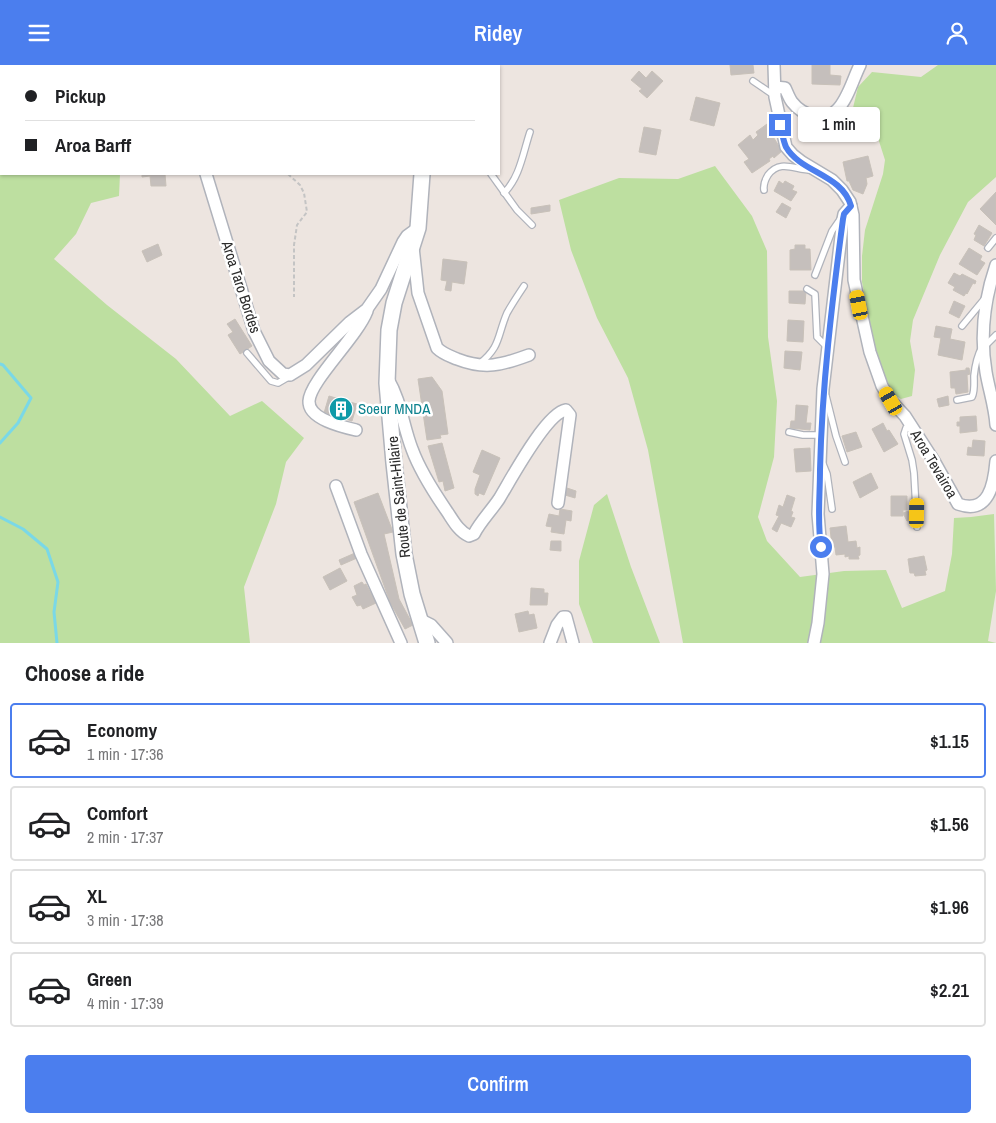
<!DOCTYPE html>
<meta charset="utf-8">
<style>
body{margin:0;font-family:"Archivo Narrow",sans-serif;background:#f2f2f2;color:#202124;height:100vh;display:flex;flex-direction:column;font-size:19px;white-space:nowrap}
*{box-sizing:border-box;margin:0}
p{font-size:16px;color:#757577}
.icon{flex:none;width:28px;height:28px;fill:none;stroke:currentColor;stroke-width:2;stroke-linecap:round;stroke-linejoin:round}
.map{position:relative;height:578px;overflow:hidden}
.details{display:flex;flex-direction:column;background:#fff;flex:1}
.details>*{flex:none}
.guide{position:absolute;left:0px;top:0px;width:500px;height:110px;box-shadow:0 1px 4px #0004;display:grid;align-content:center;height:110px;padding:0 25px;background:#fff}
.end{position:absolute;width:22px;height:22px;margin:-11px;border:6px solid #4b7eee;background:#fff;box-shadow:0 0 0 2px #fff}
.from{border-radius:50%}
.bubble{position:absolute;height:35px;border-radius:5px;background:#fff;box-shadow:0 1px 4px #0004;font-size:16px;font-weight:600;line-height:35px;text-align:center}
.car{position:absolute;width:15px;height:30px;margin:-15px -8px;border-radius:6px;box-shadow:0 0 4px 1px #0007;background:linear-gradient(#f5c518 24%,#345 0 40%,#f5c518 0 76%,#345 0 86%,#f5c518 0)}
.guide b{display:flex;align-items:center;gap:18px;height:48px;font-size:19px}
.guide b+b{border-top:1px solid #e0e0e0}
.guide i{width:12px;height:12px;background:#202124}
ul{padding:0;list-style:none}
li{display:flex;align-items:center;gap:15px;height:75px;margin:0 10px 8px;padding:0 15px;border:2px solid #e0e0e0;border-radius:5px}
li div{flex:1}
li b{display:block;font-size:19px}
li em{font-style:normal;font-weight:600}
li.current{border-color:#4b7eee}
li>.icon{width:45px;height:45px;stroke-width:1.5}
h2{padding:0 25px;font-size:22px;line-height:60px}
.primary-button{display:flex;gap:10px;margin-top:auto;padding:10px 25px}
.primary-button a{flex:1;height:58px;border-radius:5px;background:#4b7eee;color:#fff;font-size:20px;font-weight:600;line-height:58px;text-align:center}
header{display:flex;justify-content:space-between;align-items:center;height:65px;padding:0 25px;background:#4b7eee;color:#fff;font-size:22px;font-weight:600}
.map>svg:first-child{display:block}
.green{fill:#bddfa0}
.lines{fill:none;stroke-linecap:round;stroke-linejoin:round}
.stream{stroke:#7ad8e7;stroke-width:3}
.building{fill:#c5bfbc;stroke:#c8c1b9}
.lane-casing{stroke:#b0b3bb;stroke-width:8}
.street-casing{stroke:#b0b3bb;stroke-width:14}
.secondary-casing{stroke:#b0b3bb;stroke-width:18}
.path{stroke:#c4c4c4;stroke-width:2;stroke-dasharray:4 2.5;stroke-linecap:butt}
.lane{stroke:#fff;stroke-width:5.5}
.street{stroke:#fff;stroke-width:11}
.secondary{stroke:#fff;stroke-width:15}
.route{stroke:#4b7eee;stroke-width:6}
.labels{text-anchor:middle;stroke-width:5;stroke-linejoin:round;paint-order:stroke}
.street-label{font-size:15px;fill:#2c2c2c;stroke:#fff}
.culture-label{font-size:15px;fill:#0d838f;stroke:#fff;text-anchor:start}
</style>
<header><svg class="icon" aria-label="menu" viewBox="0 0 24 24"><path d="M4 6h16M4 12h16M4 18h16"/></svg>Ridey<svg class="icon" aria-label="person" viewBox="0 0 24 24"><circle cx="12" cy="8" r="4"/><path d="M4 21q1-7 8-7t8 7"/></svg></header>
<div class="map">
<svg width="996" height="578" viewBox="0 0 996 578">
<rect width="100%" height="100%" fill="#ede5e0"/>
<g class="green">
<path d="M0 0 55 1H1V109H120L119 131 91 138 76 169 54 194 107 240 176 294 230 351 262 336 304 373 286 397 276 439 244 522 250 578H0Z"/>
<path d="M938 0H996V112L968 137 940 190 913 255 910 276 915 305 912 331 901 334 887 325 877 297 862 217V191L865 165 883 109 885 95 877 70 857 60 852 47 858 22 872 7 921 12Z"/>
<path d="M715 101 752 151 767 186 768 272 777 336 774 392 758 452 767 476 800 512 844 506 886 505 902 543 945 526 952 489 954 453 971 452 994 449 996 526 988 576 996 578H683L648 385 628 313 597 253 571 185 559 135 619 113 678 114Z"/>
<path d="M607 429 631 502 660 578H593L579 539V496L594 440Z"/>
</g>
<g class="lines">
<g class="stream">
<path d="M0 299 3 300 31 333 18 358 0 378"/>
<path d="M0 452 23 464 47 484 58 517 54 547 57 578"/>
</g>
</g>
<g class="building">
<path d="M730 0H753L754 8 731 10Z"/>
<path d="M812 0H830V10L841 11 840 20 812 19Z"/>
<path d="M639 6 646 13 652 6 663 16 647 33 639 26 642 24 631 15Z"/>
<path d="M696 32 720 38 714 61 690 55Z"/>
<path d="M767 59 775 69 772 70 782 86 774 93 773 91 769 94 770 96 752 108 744 97 749 94 738 80 750 70 753 75 758 70 756 67Z"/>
<path d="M644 62 661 65 656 90 639 87Z"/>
<path d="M868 91 873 111 866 113 867 119 863 129 853 125 849 116H847L843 97Z"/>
<path d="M142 109H165L166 121H151L150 111 142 112Z"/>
<path d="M779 116 783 119 785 116 794 121 792 125 797 127 791 136 774 126Z"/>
<path d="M996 127V160L980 144Z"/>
<path d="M782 138 791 143 786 153 776 147Z"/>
<path d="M550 140V146L531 149V143Z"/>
<path d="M979 160 992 168 984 181 974 175 976 170 974 169Z"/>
<path d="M158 179 162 190 147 197 142 186Z"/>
<path d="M795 180H805V184H810L811 205H790V185L795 184Z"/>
<path d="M969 183 982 191 980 195 985 198 977 210 959 199Z"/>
<path d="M443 194 467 197 464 219 452 217 451 226 445 225 447 216 441 215Z"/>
<path d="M954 208 960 211 962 209 976 216 975 219 973 218 967 229 966 228 964 231 953 225 955 222 948 218Z"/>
<path d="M789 226H806L805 239 789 238Z"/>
<path d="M954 236 965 241 959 253 949 248Z"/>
<path d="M235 254 252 281 240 289 228 270 233 267 227 259Z"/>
<path d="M788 255 804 256 803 277 787 276Z"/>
<path d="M936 261 952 264 950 274 965 277 962 295 938 290 941 273 934 272Z"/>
<path d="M785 286 802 287 800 305 784 303Z"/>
<path d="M966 303H969L970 309 967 310 968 327 956 329 955 323H951L950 307 966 305Z"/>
<path d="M432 312 442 326 448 369 440 370 441 373 427 375 418 314Z"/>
<path d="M329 331 357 339 352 356 324 348Z"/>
<path d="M948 331 949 340 939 342 937 334Z"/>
<path d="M796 340 808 341 806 358H811L810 365 790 363 791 356H795Z"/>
<path d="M976 351 977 366 960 368V361H957V357H960V352Z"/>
<path d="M883 358 887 366 889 365 898 379 884 387 872 364Z"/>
<path d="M856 367 862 382 847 387 842 371Z"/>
<path d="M973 375 985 376 984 391 967 390 968 382 972 383Z"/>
<path d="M442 378 454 423 445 426 443 416 439 417 428 381Z"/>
<path d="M810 383 811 406 796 407 794 384Z"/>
<path d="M482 385 500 393 484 430 479 428 478 431 475 429V424L480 410 473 407Z"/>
<path d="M871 408 878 423 860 433 853 417Z"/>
<path d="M567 423 576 426 575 433 565 430Z"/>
<path d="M378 428 393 467 384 469 399 534 413 560 405 564 390 537 354 437Z"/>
<path d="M787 430 795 433 791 446 793 447 791 452 795 453 791 462 781 458 777 467 772 464 779 451 776 450 779 440 783 442Z"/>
<path d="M891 431H907V445H903V451H891Z"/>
<path d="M560 444 572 446 571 456 566 455 564 469 551 467 552 462 546 461 549 449 559 451Z"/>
<path d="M908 446 911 455 907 456 903 448Z"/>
<path d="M846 461 848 477 856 476 857 483 860 482V490L858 491 859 494H849V491L845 492V489L836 490 835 482H832L830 463Z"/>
<path d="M551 476H561V486L550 485Z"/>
<path d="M355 488 357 493 341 500 339 495Z"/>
<path d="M924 491 927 505 925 506 926 510 915 511 914 508H910L908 494Z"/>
<path d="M340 503 347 516 330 525 323 512Z"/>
<path d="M362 517 364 520 366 519 376 538 363 544 361 540 357 541 352 532 357 530 354 521Z"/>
<path d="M531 523 544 524V528H548L547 540H530Z"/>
<path d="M528 546 529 550 534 549 537 563 519 567 515 549Z"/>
</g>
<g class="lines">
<g class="lane-casing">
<g id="lane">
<path d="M326 0V1"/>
<path d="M459 1 460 0"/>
<path d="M753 16 775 31"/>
<path d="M491 109 517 145 532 160"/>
<path d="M764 125C763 119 765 115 768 110 781 93 796 106 813 105"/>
<path d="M504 128C520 112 523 88 530 67"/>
<path d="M988 183 996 173"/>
<path d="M815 210 832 166 841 153"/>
<path d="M807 224 815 229 817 272 828 283"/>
<path d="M962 261 986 232"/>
<path d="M985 281 996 270"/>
<path d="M247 288 271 316 278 318 290 311"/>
<path d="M479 299C501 282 497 271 507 248 512 239 518 230 524 221"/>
<path d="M826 331 836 371 845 397"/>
<path d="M957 335 972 332C975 326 974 318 974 311 975 301 977 291 982 282"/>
<path d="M910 359 906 363 904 369 912 395 914 408 917 462"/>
<path d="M789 367 803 370H821"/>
<path d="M823 399 827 409 832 444"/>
</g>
</g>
<g class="street-casing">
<g id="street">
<path d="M140 0 144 1"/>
<path d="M774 0 775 32 786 82 793 90 802 97 832 115 842 125 850 137 853 150 854 215 870 287 882 321 891 336 905 351 934 396 958 439C989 450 994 419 996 396"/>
<path d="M775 22 785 23C787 27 789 33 792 37 802 50 824 58 837 45 848 34 853 14 860 0"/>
<path d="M206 109 254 266 269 296 283 309 290 310 306 300 350 257 367 244 381 224 403 177 407 171 418 163"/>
<path d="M413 182 418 228 437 283C443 289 450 291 457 294 485 305 502 300 529 290"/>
<path d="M996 200C984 235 980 271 986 307 989 325 995 342 996 360"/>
<path d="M388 314C401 336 403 361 412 384 420 406 433 426 446 445 453 455 458 466 469 471L474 469C480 457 491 446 499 434 510 416 546 348 566 345L570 350 558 438"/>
<path d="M356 365C343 362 308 354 309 336 310 316 357 272 367 246"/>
<path d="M336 421 361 489 401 578"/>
<path d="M419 554 431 560 447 578"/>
<path d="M550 578 557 560 563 552H566L573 578"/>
<path d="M814 578 818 558 823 509 818 449 823 324 843 154 844 149 851 141"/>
</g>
</g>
<g class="secondary-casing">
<g id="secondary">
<path d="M437 1 438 0"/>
<path d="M422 109 418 163 394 238 389 265 387 318 394 398 404 489 412 529 427 578"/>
</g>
</g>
<g class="path">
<path d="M270 0 271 1"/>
<path d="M288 109 300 120 304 128 307 147 297 160 294 180V232"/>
</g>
<use href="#lane" class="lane"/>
<use href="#street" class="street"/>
<use href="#secondary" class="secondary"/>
</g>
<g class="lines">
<path class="route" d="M780 60C782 67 783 75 786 82 801 108 842 109 851 141L844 149 843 154C832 237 822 321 820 405 820 431 817 456 821 482"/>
</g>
<defs>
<g id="building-disc" transform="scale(1.25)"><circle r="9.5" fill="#0f9aa8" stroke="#fff"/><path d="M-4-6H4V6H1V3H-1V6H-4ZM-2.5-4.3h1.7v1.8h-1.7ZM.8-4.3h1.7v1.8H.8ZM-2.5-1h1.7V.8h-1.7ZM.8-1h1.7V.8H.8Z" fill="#fff"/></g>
</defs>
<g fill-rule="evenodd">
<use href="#building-disc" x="341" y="344"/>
</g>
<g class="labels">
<g class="street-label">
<text transform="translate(241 222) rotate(72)" y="5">Aroa Taro Bordes</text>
<text transform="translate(934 399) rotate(59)" y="5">Aroa Tevairoa</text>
<text transform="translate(399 432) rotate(-96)" y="5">Route de Saint-Hilaire</text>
</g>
<g class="culture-label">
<text x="358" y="349">Soeur MNDA</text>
</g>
</g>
</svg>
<i class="end from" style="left:821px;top:482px"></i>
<i class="end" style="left:780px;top:60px"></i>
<div class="bubble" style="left:798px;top:42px;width:82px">1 min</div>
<i class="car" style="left:859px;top:240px;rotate:349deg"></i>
<i class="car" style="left:891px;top:336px;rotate:330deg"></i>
<i class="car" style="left:917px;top:448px;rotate:1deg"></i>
<div class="guide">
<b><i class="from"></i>Pickup</b>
<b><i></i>Aroa Barff</b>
</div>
</div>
<section class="details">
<h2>Choose a ride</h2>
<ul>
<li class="current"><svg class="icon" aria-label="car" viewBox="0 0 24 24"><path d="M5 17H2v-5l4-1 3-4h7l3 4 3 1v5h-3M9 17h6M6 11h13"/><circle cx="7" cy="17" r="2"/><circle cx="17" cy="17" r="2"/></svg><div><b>Economy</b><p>1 min · 17:36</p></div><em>$1.15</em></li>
<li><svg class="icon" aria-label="car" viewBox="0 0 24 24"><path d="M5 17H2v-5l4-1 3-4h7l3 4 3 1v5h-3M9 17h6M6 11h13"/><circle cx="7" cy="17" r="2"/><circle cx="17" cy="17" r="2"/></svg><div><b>Comfort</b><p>2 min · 17:37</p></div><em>$1.56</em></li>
<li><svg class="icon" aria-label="car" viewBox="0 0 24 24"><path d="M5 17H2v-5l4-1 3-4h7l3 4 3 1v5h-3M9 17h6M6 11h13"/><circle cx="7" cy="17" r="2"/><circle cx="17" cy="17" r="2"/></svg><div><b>XL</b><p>3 min · 17:38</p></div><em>$1.96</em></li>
<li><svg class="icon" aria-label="car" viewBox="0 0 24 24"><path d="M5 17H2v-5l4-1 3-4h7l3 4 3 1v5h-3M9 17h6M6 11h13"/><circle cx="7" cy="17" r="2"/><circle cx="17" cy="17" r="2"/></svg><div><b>Green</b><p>4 min · 17:39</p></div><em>$2.21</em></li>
</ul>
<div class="primary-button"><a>Confirm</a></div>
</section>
